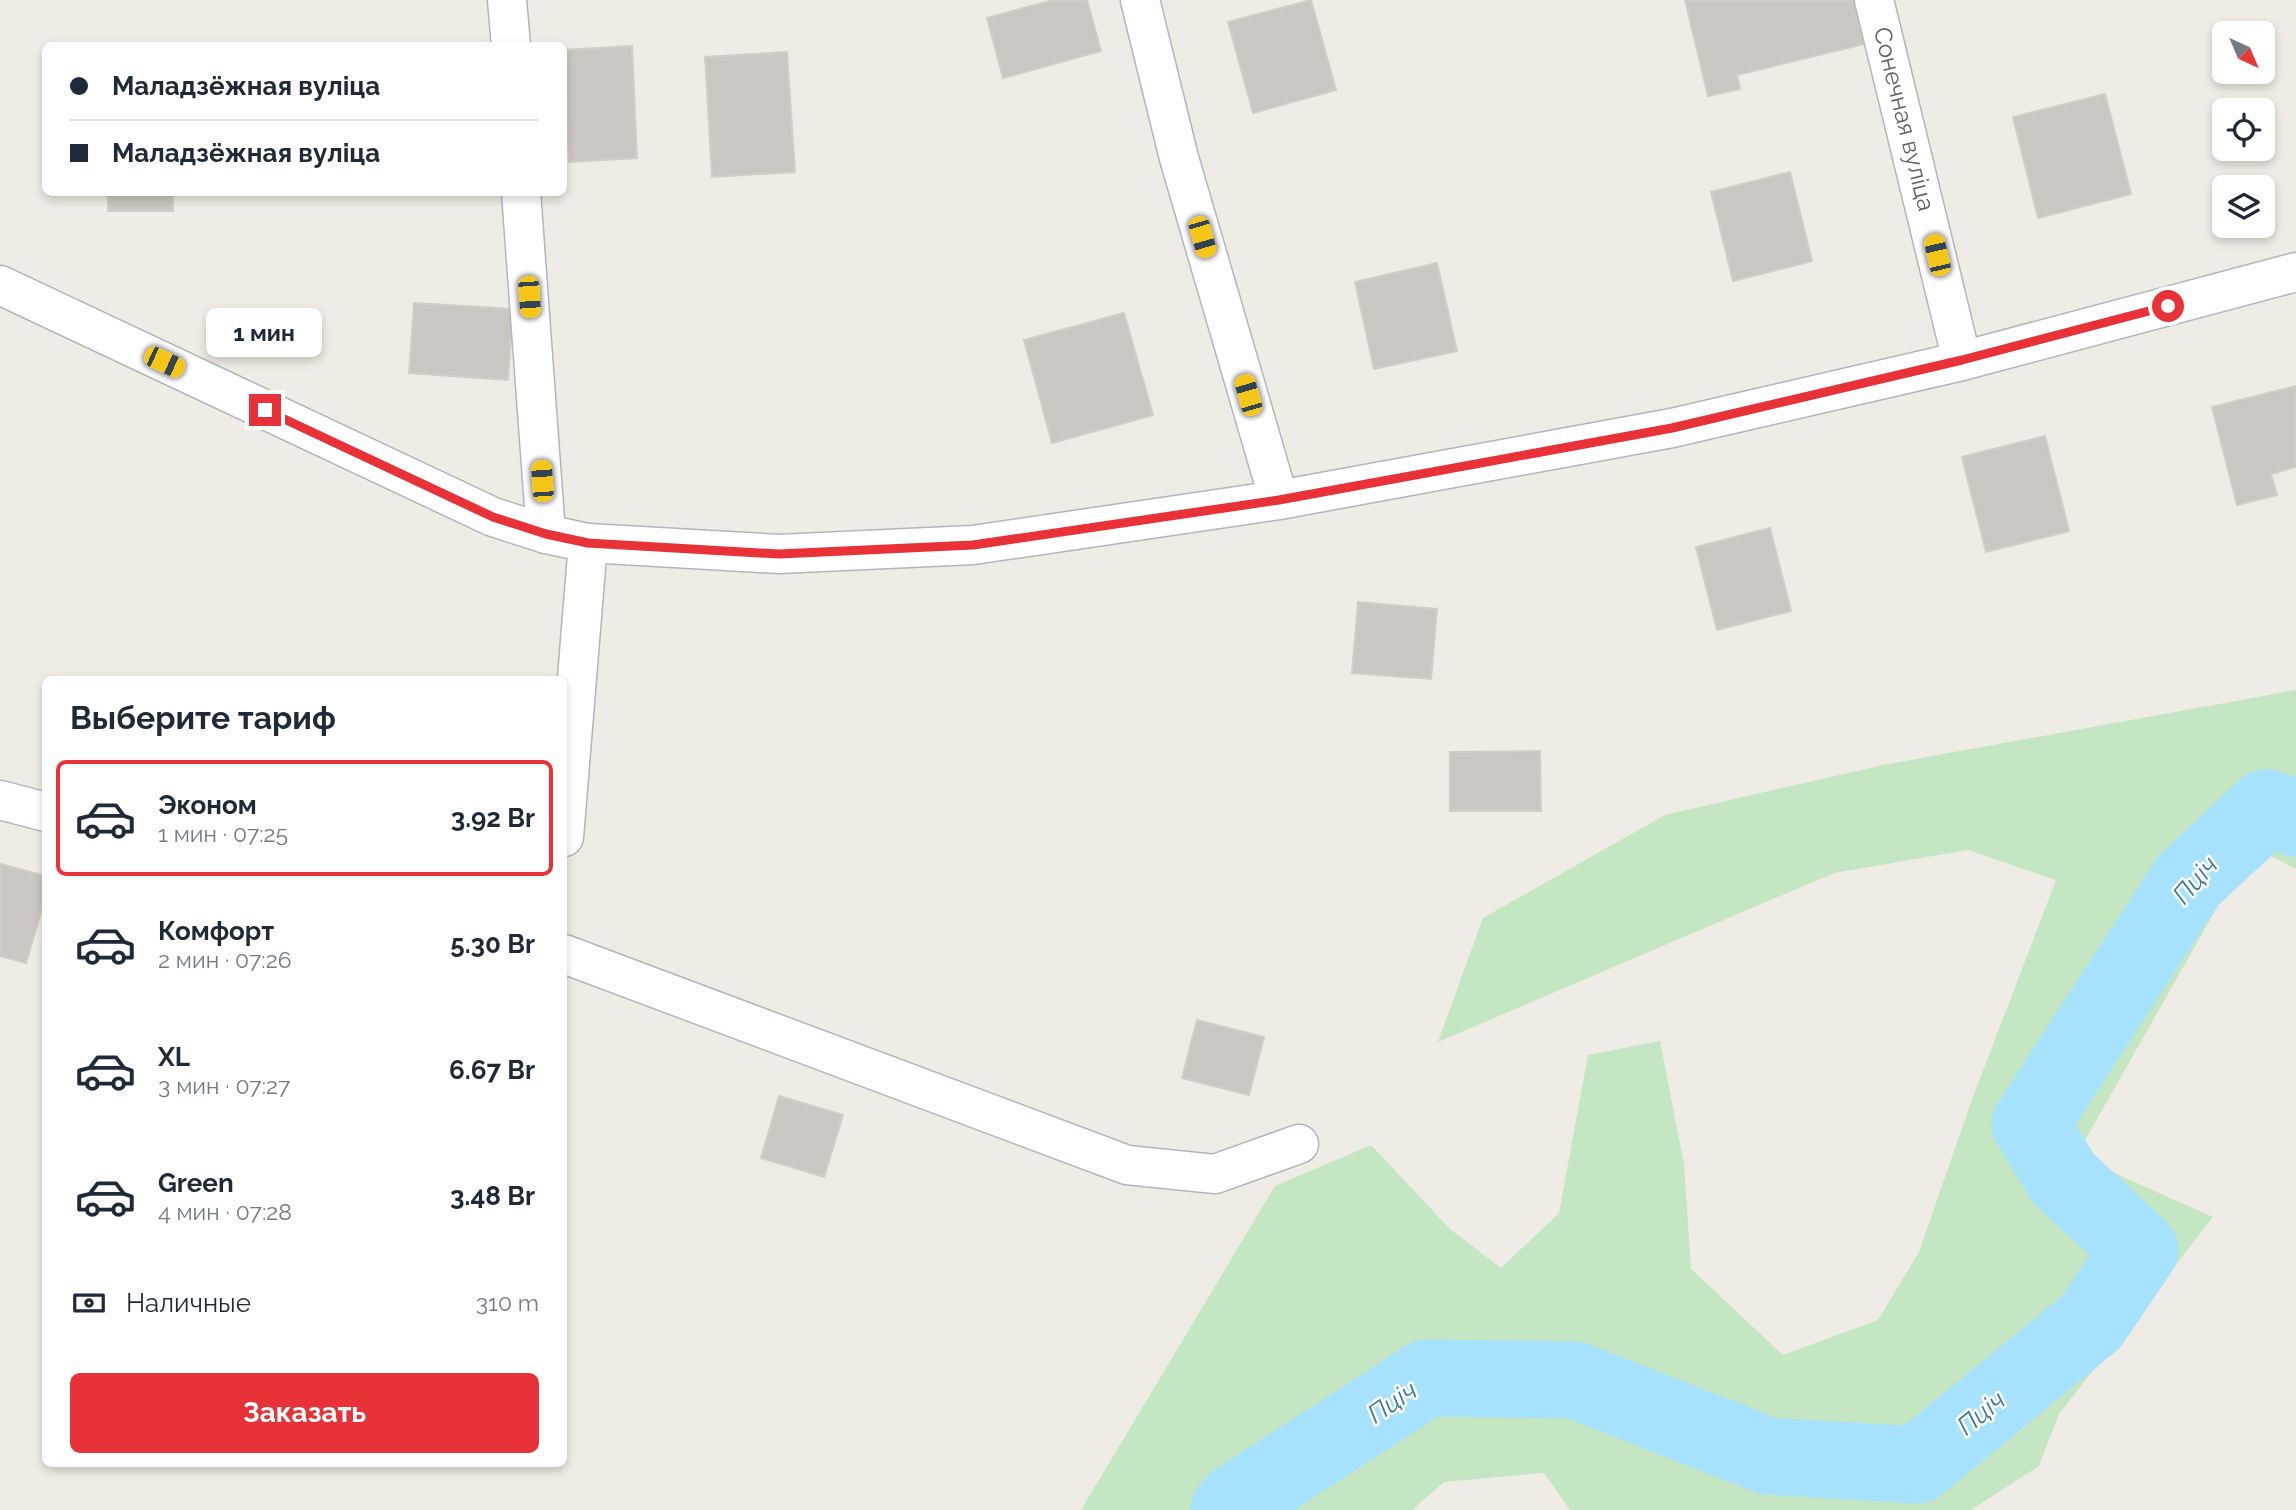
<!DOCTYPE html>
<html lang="ru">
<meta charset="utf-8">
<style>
body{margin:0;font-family:Raleway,sans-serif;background:#f2f2f3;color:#1f2937;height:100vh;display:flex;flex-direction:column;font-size:26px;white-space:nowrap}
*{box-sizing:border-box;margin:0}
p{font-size:23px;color:#747a83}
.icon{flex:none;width:38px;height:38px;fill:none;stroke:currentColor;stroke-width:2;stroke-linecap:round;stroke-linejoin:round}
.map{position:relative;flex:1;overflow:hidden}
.sheet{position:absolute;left:42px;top:676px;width:525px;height:791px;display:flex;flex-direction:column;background:#fff;border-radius:10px;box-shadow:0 4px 10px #0003}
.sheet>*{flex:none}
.hud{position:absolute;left:42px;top:42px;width:525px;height:154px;border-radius:10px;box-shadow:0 4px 10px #0003;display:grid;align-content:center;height:154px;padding:0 28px;background:#fff}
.needle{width:46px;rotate:136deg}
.controls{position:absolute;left:2212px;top:21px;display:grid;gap:14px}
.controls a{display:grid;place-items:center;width:63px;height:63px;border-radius:10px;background:#fff;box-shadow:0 4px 10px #0003;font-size:35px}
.end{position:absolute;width:32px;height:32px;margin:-16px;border:9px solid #e83237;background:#fff;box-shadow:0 0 0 4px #fff}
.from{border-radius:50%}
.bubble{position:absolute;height:49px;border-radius:10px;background:#fff;box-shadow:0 4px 10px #0003;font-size:23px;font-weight:700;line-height:49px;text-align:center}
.car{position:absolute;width:21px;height:42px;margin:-21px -10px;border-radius:9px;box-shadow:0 0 5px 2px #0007;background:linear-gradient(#f5c518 24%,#345 0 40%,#f5c518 0 76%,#345 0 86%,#f5c518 0)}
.hud b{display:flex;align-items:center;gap:24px;height:66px;font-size:26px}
.hud b+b{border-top:2px solid #e0e1e3}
.hud i{width:18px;height:18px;background:#1f2937}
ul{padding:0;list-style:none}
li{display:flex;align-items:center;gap:21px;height:116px;margin:0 14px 10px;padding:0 14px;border:4px solid transparent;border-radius:10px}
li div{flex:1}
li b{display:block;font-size:26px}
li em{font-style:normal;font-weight:700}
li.current{border-color:#e83237}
li>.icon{width:63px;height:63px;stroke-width:1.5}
h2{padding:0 28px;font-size:32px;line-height:84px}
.pay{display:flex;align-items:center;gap:18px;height:77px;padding:0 28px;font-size:26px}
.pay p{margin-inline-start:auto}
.button{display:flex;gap:14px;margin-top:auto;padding:14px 28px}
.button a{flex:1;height:80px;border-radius:10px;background:#e83237;color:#fff;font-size:28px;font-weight:700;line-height:80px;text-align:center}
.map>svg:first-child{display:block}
.green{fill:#c5e6c2}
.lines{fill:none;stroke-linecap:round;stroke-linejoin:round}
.river{stroke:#a6e1fe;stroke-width:77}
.building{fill:#cac7c2;stroke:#d4cdc3;stroke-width:2}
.minor-casing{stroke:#b2b6ba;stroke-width:41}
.minor{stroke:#fff;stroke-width:38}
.route{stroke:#e83237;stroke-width:9}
.labels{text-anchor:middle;stroke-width:5;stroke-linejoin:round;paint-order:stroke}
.street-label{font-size:24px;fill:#5d6165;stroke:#fff}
.water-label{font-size:26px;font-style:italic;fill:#3c779f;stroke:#fff}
</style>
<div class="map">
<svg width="2296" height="1510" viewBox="0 0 2296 1510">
<rect width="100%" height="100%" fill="#efece5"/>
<path class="green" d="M2296 690V869L2252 846 2076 1156 2213 1217 2059 1414 2039 1466 1971 1510H1570L1544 1473 1444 1482 1412 1510H1081L1275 1186 1371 1145 1450 1229 1501 1268 1559 1213 1588 1055 1660 1041 1684 1164 1691 1269 1783 1355 1878 1320 1919 1252 1971 1102 2056 880 1968 850 1834 873 1438 1042 1483 918 1665 815 1883 765Z"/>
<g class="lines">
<path class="river" d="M1229 1510 1237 1501 1427 1378 1575 1380 1768 1456 1917 1465 2091 1322 2140 1250 2064 1179 2030 1124 2188 881 2266 808 2296 818"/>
</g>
<g class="building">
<path d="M1053 0H1087L1101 51 1003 78 987 18Z"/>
<path d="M1311 0 1336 90 1253 113 1228 22Z"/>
<path d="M1685 0H1854L1864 44 1737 75 1740 89 1708 96Z"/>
<path d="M632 46 637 158 569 162 564 50Z"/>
<path d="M787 52 795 172 712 177 705 57Z"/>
<path d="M2105 94 2131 194 2038 218 2013 117Z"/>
<path d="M1790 172 1812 261 1733 281 1711 192Z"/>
<rect x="108" y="192" width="65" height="19"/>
<path d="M1437 263 1457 351 1374 369 1355 282Z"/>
<path d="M414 303 513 309 508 380 409 373Z"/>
<path d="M1124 313 1153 415 1052 443 1024 340Z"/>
<path d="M2296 386V467L2271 474 2277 495 2237 505 2212 407Z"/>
<path d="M2045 436 2069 531 1986 552 1962 457Z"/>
<path d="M1770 528 1791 611 1717 630 1696 547Z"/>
<path d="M1358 602 1437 609 1431 679 1352 673Z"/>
<path d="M1540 751 1541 811H1450V752Z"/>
<path d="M0 864 46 876V895L26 963 0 956Z"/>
<path d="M1197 1020 1264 1037 1249 1095 1182 1078Z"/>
<path d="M779 1096 843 1115 824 1177 761 1158Z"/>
</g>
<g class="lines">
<g class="minor-casing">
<g id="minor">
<path d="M507 0 511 46"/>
<path d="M1140 0 1179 158 1279 500"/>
<path d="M1874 0 1962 361"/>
<path d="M521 192 546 534"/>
<path d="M0 285 493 517 546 534 588 543 779 554 973 545 1279 500 1672 428 1962 361 2296 272"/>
<path d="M0 800 46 812"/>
<path d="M564 837 588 543"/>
<path d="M564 954 1127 1165 1215 1174 1299 1144"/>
</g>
</g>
<use href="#minor" class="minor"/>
</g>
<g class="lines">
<path class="route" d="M265 410 493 517 546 534 588 543 779 554 973 545 1279 500 1672 428 1962 360 2168 306"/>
</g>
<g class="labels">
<g class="street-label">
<text transform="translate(1904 119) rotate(76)" y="8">Сонечная вуліца</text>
</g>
<g class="water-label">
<text transform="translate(2195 880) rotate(-49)" y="9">Пціч</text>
<text transform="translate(1392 1402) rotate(-34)" y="9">Пціч</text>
<text transform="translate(1981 1413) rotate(-39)" y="9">Пціч</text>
</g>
</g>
</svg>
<div class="controls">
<a><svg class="needle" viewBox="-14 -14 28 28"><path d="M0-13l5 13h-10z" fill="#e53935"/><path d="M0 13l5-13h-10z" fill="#747a83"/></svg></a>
<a><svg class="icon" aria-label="locate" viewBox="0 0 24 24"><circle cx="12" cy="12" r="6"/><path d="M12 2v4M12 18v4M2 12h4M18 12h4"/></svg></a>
<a><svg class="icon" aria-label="layers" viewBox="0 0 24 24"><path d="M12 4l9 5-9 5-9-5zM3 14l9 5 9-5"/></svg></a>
</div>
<i class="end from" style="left:2168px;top:306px"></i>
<i class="end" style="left:265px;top:410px"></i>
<div class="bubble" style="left:206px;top:308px;width:116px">1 мин</div>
<i class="car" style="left:1202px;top:237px;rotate:164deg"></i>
<i class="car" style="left:1937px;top:255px;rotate:347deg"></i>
<i class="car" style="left:529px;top:297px;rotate:176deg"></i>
<i class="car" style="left:164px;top:362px;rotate:115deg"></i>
<i class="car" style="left:1248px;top:395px;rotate:344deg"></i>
<i class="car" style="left:542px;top:481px;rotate:356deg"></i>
<div class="hud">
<b><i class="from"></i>Маладзёжная вуліца</b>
<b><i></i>Маладзёжная вуліца</b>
</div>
<section class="sheet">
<h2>Выберите тариф</h2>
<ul>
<li class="current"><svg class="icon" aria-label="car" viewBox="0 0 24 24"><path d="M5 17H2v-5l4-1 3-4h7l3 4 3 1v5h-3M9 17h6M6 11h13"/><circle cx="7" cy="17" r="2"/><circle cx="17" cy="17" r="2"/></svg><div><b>Эконом</b><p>1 мин · 07:25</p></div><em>3.92 Br</em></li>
<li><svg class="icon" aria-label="car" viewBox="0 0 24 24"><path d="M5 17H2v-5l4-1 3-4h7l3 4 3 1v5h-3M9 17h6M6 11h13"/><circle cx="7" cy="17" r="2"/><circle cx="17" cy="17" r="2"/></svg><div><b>Комфорт</b><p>2 мин · 07:26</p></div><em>5.30 Br</em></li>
<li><svg class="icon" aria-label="car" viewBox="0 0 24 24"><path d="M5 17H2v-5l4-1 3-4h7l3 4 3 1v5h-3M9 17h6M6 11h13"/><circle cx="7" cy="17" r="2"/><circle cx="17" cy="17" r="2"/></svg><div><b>XL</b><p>3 мин · 07:27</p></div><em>6.67 Br</em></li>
<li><svg class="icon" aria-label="car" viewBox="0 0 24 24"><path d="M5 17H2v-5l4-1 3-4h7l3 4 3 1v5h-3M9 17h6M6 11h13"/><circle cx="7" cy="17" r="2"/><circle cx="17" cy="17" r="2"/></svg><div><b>Green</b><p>4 мин · 07:28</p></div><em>3.48 Br</em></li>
</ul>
<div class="pay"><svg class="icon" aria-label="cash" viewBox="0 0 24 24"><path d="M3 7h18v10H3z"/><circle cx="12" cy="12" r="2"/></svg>Наличные<p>310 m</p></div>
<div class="button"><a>Заказать</a></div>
</section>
</div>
